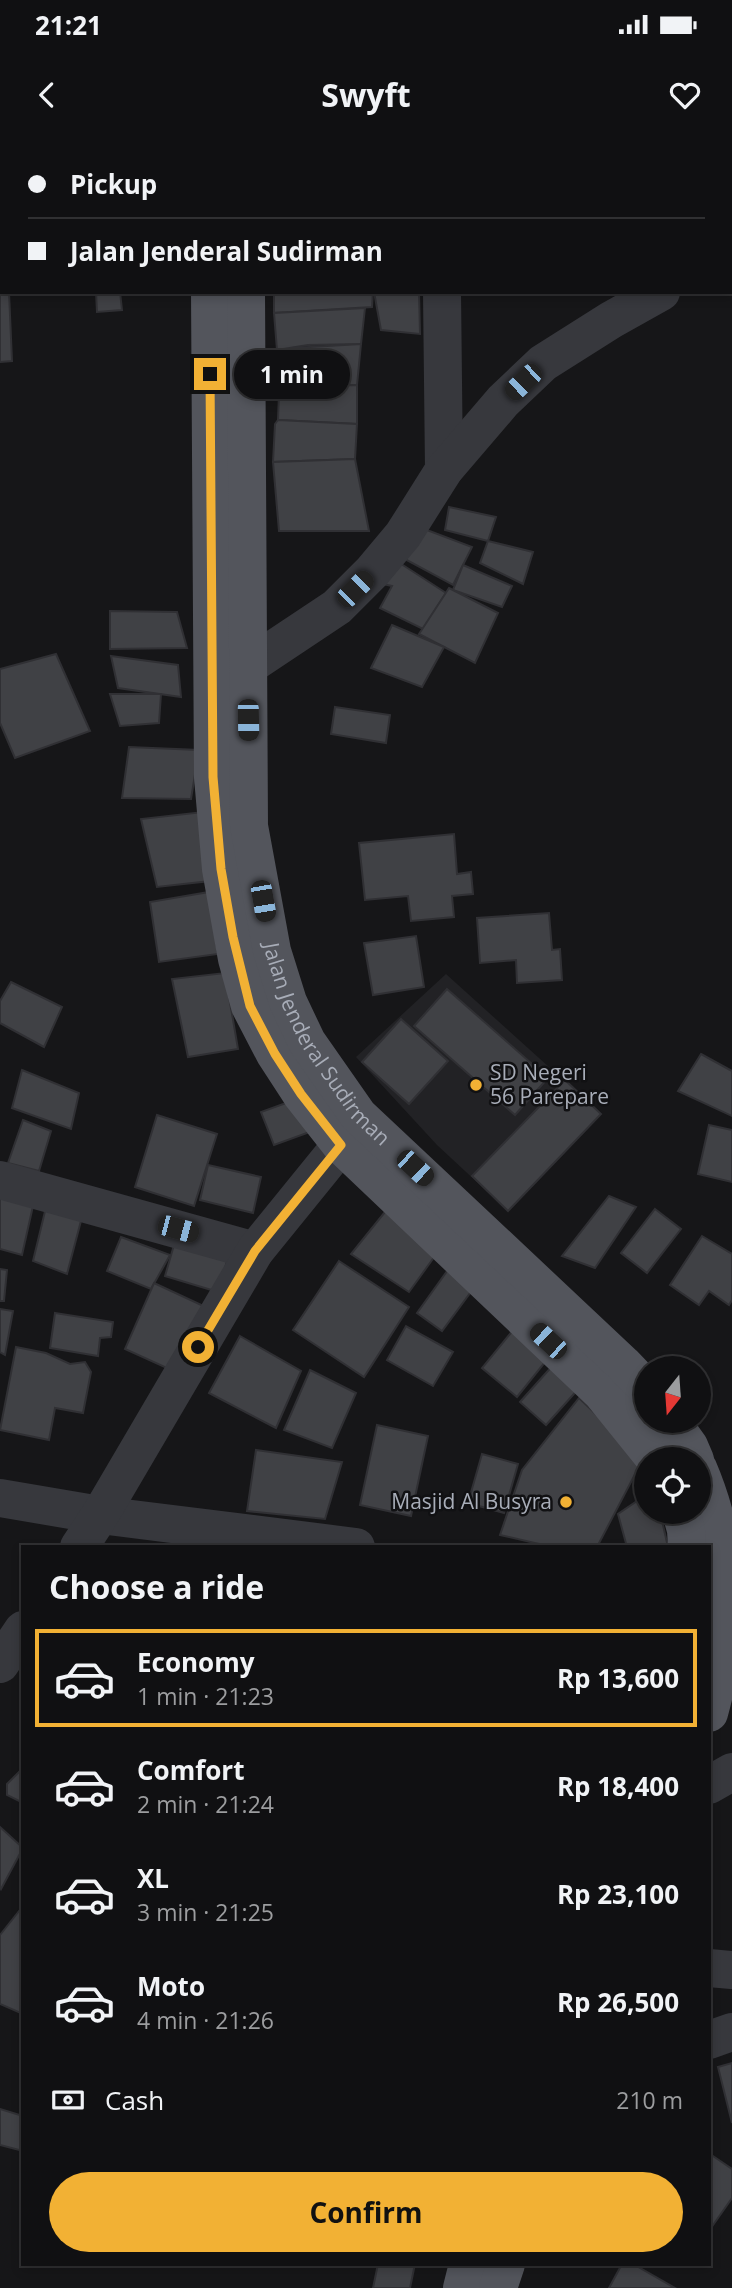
<!DOCTYPE html>
<meta charset="utf-8">
<style>
body{margin:0;font-family:"Open Sans",sans-serif;background:#1e1e20;color:#f1f3f6;height:100vh;display:flex;flex-direction:column;font-size:26px;white-space:nowrap}
*{box-sizing:border-box;margin:0}
p{font-size:23px;color:#9c9d9f}
.icon{flex:none;width:38px;height:38px;fill:none;stroke:currentColor;stroke-width:2;stroke-linecap:round;stroke-linejoin:round}
.map{position:relative;flex:1;overflow:hidden}
.sheet{position:absolute;left:21px;top:1405px;width:690px;height:721px;display:flex;flex-direction:column;background:#101012;border-radius:0px;box-shadow:0 4px 10px #0003,0 0 0 2px #303032}
.sheet>*{flex:none}
.hud{position:absolute;left:0px;top:0px;width:733px;height:154px;box-shadow:0 4px 10px #0003,0 0 0 2px #303032;display:grid;align-content:center;height:154px;padding:0 28px;background:#101012}
.needle{width:46px;rotate:197deg}
.fabs{position:absolute;left:634px;top:1216px;display:grid;gap:14px}
.fabs a{display:grid;place-items:center;width:77px;height:77px;border-radius:50%;background:#101012;box-shadow:0 4px 10px #0003,0 0 0 2px #303032;font-size:35px}
.end{position:absolute;width:32px;height:32px;margin:-16px;border:9px solid #f2b134;background:#111;box-shadow:0 0 0 4px #111}
.from{border-radius:50%}
.bubble{position:absolute;height:49px;border-radius:24px;background:#101012;box-shadow:0 4px 10px #0003,0 0 0 2px #303032;font-size:23px;font-weight:700;line-height:49px;text-align:center}
.car{position:absolute;width:21px;height:42px;margin:-21px -10px;border-radius:9px;box-shadow:0 0 5px 2px #0007;background:linear-gradient(#222 24%,#8ab4d8 0 40%,#222 0 76%,#8ab4d8 0 86%,#222 0)}
.hud b{display:flex;align-items:center;gap:24px;height:66px;font-size:26px}
.hud b+b{border-top:2px solid #303032}
.hud i{width:18px;height:18px;background:#f1f3f6}
ul{padding:0;list-style:none}
li{display:flex;align-items:center;gap:21px;height:98px;margin:0 14px 10px;padding:0 14px;border:4px solid transparent;border-radius:0px}
li div{flex:1}
li b{display:block;font-size:26px}
li em{font-style:normal;font-weight:700}
li.active{border-color:#f2b134}
li>.icon{width:63px;height:63px;stroke-width:1.5}
h2{padding:0 28px;font-size:32px;line-height:84px}
.pay{display:flex;align-items:center;gap:18px;height:77px;padding:0 28px;font-size:26px}
.pay p{margin-inline-start:auto}
.action{display:flex;gap:14px;margin-top:auto;padding:14px 28px}
.action a{flex:1;height:80px;border-radius:42px;background:#f2b134;color:#111;font-size:28px;font-weight:700;line-height:80px;text-align:center}
.status{display:flex;justify-content:space-between;align-items:center;height:49px;padding:0 35px;background:#101012;direction:ltr}
.status svg{height:19px;fill:currentColor}
header{display:flex;justify-content:space-between;align-items:center;height:91px;padding:0 28px;background:#101012;font-size:32px;font-weight:700}
.map>svg:first-child{display:block}
.built{fill:#222225}
.building{fill:#404145;stroke:#303034;stroke-width:2}
.lines{fill:none;stroke-linecap:round;stroke-linejoin:round}
.minor{stroke:#37383d;stroke-width:38}
.major{stroke:#53555c;stroke-width:38}
.route{stroke:#f2b134;stroke-width:9}
.poi-dot{fill:#f2b134;stroke:#111113;stroke-width:2.5}
.labels{text-anchor:middle;stroke-width:5;stroke-linejoin:round;paint-order:stroke}
.street-label{font-size:21px;fill:#a8adb8;stroke:#111113}
.poi-label{font-size:21px;fill:#a8adb8;stroke:#111113;text-anchor:start}
</style>
<div class="status"><b>21:21</b><svg viewBox="0 0 49 12"><path d="M0 12V9h3v3zM5 12V6h3v6zM10 12V3h3v9zM15 12V0h3v12zM26 1h20v11H26zM47 4h2v5h-2z"/></svg></div>
<header><svg class="icon" aria-label="back" viewBox="0 0 24 24"><path d="M15 5l-7 7 7 7"/></svg>Swyft<svg class="icon" aria-label="heart" viewBox="0 0 24 24"><path d="M12 20l-8-8c-3-5 5-10 8-4 3-6 11-1 8 4z"/></svg></header>
<div class="map">
<svg width="732" height="2148" viewBox="0 0 732 2148">
<rect width="100%" height="100%" fill="#161618"/>
<path class="built" d="M446 834 601 974 508 1071 437 1005 356 917Z"/>
<g class="building">
<path d="M275 0H362L275 2Z"/>
<path d="M0 54H2V152H9L12 221 0 222Z"/>
<path d="M96 152H120L122 170 97 172Z"/>
<path d="M274 152H373L372 167 274 173Z"/>
<path d="M374 152H419L420 194 381 190Z"/>
<path d="M365 168 361 204 308 205 277 210 274 173Z"/>
<path d="M361 204 357 245 295 247 293 208Z"/>
<path d="M357 245V284L278 280 279 253 295 247Z"/>
<path d="M278 280 357 284 355 319 273 322 275 284Z"/>
<path d="M355 319 369 391H279L273 322Z"/>
<path d="M449 367 496 377 488 401 445 390Z"/>
<path d="M411 384 472 407 453 445 401 417Z"/>
<path d="M488 401 533 412 523 444 480 423Z"/>
<path d="M392 418 446 453 423 489 380 468 392 446 378 443Z"/>
<path d="M463 425 512 446 502 467 453 450Z"/>
<path d="M449 448 498 473 475 523 419 494Z"/>
<path d="M110 471 177 472 187 508 110 509Z"/>
<path d="M392 485 444 507 422 547 371 528Z"/>
<path d="M56 514 90 591 15 618 0 583V529Z"/>
<path d="M111 516 178 525 181 557 118 548Z"/>
<path d="M110 554H161L159 583 120 586Z"/>
<path d="M335 567 390 575 386 603 331 594Z"/>
<path d="M129 607 199 610 191 659 122 658Z"/>
<path d="M203 672 210 741 157 747 141 679Z"/>
<path d="M454 694 457 734 471 732 473 754 452 756 454 777 411 781 408 756 365 760 359 703Z"/>
<path d="M209 752 218 814 159 822 150 762Z"/>
<path d="M549 773 552 810 560 809 562 840 517 843 516 820 480 823 477 778Z"/>
<path d="M416 796 424 847 373 855 364 803Z"/>
<path d="M225 833 238 909 188 917 172 839Z"/>
<path d="M11 842 62 867 44 907 0 883V861Z"/>
<path d="M447 849 548 938 515 975 414 886Z"/>
<path d="M401 879 448 921 409 964 362 922Z"/>
<path d="M701 914 732 931V976L678 951Z"/>
<path d="M22 930 79 953 71 989 12 968Z"/>
<path d="M565 940 601 974 508 1071 472 1036Z"/>
<path d="M297 959 318 989 274 1005 261 972Z"/>
<path d="M157 975 217 994 194 1066 135 1047Z"/>
<path d="M23 980 51 991 39 1031 8 1023Z"/>
<path d="M709 985 732 990V1042L698 1034Z"/>
<path d="M208 1025 261 1037 253 1073 200 1060Z"/>
<path d="M609 1056 636 1067 595 1128 562 1116Z"/>
<path d="M0 1058 33 1066 22 1115 0 1109Z"/>
<path d="M47 1063 82 1077 67 1134 33 1121Z"/>
<path d="M389 1067 440 1109 409 1152 351 1114Z"/>
<path d="M655 1069 681 1089 647 1133 621 1113Z"/>
<path d="M702 1096 732 1114V1160L729 1165 709 1151 699 1165 670 1145Z"/>
<path d="M121 1097 170 1115 151 1149 107 1131Z"/>
<path d="M174 1105 227 1121 218 1152 165 1136Z"/>
<path d="M339 1121 409 1167 364 1237 293 1190Z"/>
<path d="M450 1127 476 1145 442 1191 417 1173Z"/>
<path d="M0 1129 7 1130 4 1161H0Z"/>
<path d="M154 1143 210 1169 180 1234 125 1209Z"/>
<path d="M0 1169 13 1171 5 1215 0 1212Z"/>
<path d="M55 1173 113 1182 111 1197 100 1198 98 1216 50 1208Z"/>
<path d="M519 1183 554 1211 517 1257 482 1228Z"/>
<path d="M406 1186 453 1212 433 1246 387 1220Z"/>
<path d="M240 1196 301 1231 276 1288 209 1253Z"/>
<path d="M16 1207 46 1213 70 1224 85 1222 91 1232 83 1273 55 1268 49 1300 0 1290Z"/>
<path d="M555 1223 581 1246 546 1285 520 1262Z"/>
<path d="M310 1230 356 1253 332 1308 284 1290Z"/>
<path d="M579 1258 643 1319 597 1407H552L500 1395 522 1330Z"/>
<path d="M377 1285 428 1296 411 1376 360 1365Z"/>
<path d="M256 1310 342 1322 325 1379 247 1371Z"/>
<path d="M482 1314 518 1324 504 1373 468 1363Z"/>
<path d="M646 1355V1372H660L668 1407H627L618 1374Z"/>
<path d="M23 1628V1663L7 1655V1644Z"/>
<path d="M0 1687 23 1708 1 1749 0 1747Z"/>
<path d="M23 1766V1874L0 1864V1795Z"/>
<path d="M732 1923V1983L718 1927Z"/>
<path d="M0 1969 23 1976V2011L0 2005Z"/>
<path d="M710 2014 732 2029V2058L711 2088 709 2087Z"/>
<path d="M378 2124H415L410 2148H373Z"/>
<path d="M622 2124H633L675 2148H609Z"/>
</g>
<g class="lines">
<g class="minor">
<path d="M442 152 444 330"/>
<path d="M247 527 337 467 372 432 403 395 444 330 503 261 543 223 611 180 661 152"/>
<path d="M0 1040 255 1111"/>
<path d="M0 1358 100 1375 356 1407"/>
<path d="M79 1407 100 1375 255 1111 341 1005 357 976"/>
<path d="M0 1524 23 1490"/>
<path d="M709 1645 732 1632"/>
<path d="M709 1828 732 1830"/>
<path d="M709 1900 732 1892"/>
</g>
<g class="major">
<path d="M210 0V2"/>
<path d="M245 0V2"/>
<path d="M210 152 213 637 221 729 237 819 250 866 275 914 301 954 341 1005 602 1253 656 1320"/>
<path id="s1" d="M246 152 249 686 272 811 288 862 307 902 358 975 623 1224 646 1248"/>
<path d="M671 1281 689 1306 695 1320"/>
<path d="M698 1328C732 1407 732 1491 709 1573"/>
<path d="M681 1372 686 1390 687 1407"/>
<path d="M462 2148 468 2124"/>
<path d="M498 2148 506 2124"/>
</g>
</g>
<g class="lines">
<path class="route" d="M198 1207 255 1111 341 1005 301 954 275 914 250 866 233 797 221 729 213 637 210 234"/>
</g>
<g class="poi-dot">
<circle cx="476" cy="945" r="7"/>
<circle cx="566" cy="1362" r="7"/>
</g>
<g class="labels">
<g class="street-label">
<text dy="7" stroke="none"><textPath href="#s1" startOffset="770">Jalan Jenderal Sudirman</textPath></text>
</g>
<g class="poi-label">
<text x="490" y="940">SD Negeri<tspan x="490" dy="24">56 Parepare</tspan></text>
<text x="552" y="1369" text-anchor="end">Masjid Al Busyra</text>
</g>
</g>
</svg>
<div class="fabs">
<a><svg class="needle" viewBox="-14 -14 28 28"><path d="M0-13l5 13h-10z" fill="#e53935"/><path d="M0 13l5-13h-10z" fill="#9c9d9f"/></svg></a>
<a><svg class="icon" aria-label="locate" viewBox="0 0 24 24"><circle cx="12" cy="12" r="6"/><path d="M12 2v4M12 18v4M2 12h4M18 12h4"/></svg></a>
</div>
<i class="end from" style="left:198px;top:1207px"></i>
<i class="end" style="left:210px;top:234px"></i>
<div class="bubble" style="left:234px;top:210px;width:116px">1 min</div>
<i class="car" style="left:523px;top:242px;rotate:226deg"></i>
<i class="car" style="left:355px;top:449px;rotate:45deg"></i>
<i class="car" style="left:248px;top:580px;rotate:179deg"></i>
<i class="car" style="left:263px;top:761px;rotate:170deg"></i>
<i class="car" style="left:415px;top:1028px;rotate:133deg"></i>
<i class="car" style="left:178px;top:1089px;rotate:105deg"></i>
<i class="car" style="left:548px;top:1201px;rotate:313deg"></i>
<div class="hud">
<b><i class="from"></i>Pickup</b>
<b><i></i>Jalan Jenderal Sudirman</b>
</div>
<section class="sheet">
<h2>Choose a ride</h2>
<ul>
<li class="active"><svg class="icon" aria-label="car" viewBox="0 0 24 24"><path d="M5 17H2v-5l4-1 3-4h7l3 4 3 1v5h-3M9 17h6M6 11h13"/><circle cx="7" cy="17" r="2"/><circle cx="17" cy="17" r="2"/></svg><div><b>Economy</b><p>1 min · 21:23</p></div><em>Rp 13,600</em></li>
<li><svg class="icon" aria-label="car" viewBox="0 0 24 24"><path d="M5 17H2v-5l4-1 3-4h7l3 4 3 1v5h-3M9 17h6M6 11h13"/><circle cx="7" cy="17" r="2"/><circle cx="17" cy="17" r="2"/></svg><div><b>Comfort</b><p>2 min · 21:24</p></div><em>Rp 18,400</em></li>
<li><svg class="icon" aria-label="car" viewBox="0 0 24 24"><path d="M5 17H2v-5l4-1 3-4h7l3 4 3 1v5h-3M9 17h6M6 11h13"/><circle cx="7" cy="17" r="2"/><circle cx="17" cy="17" r="2"/></svg><div><b>XL</b><p>3 min · 21:25</p></div><em>Rp 23,100</em></li>
<li><svg class="icon" aria-label="car" viewBox="0 0 24 24"><path d="M5 17H2v-5l4-1 3-4h7l3 4 3 1v5h-3M9 17h6M6 11h13"/><circle cx="7" cy="17" r="2"/><circle cx="17" cy="17" r="2"/></svg><div><b>Moto</b><p>4 min · 21:26</p></div><em>Rp 26,500</em></li>
</ul>
<div class="pay"><svg class="icon" aria-label="cash" viewBox="0 0 24 24"><path d="M3 7h18v10H3z"/><circle cx="12" cy="12" r="2"/></svg>Cash<p>210 m</p></div>
<div class="action"><a>Confirm</a></div>
</section>
</div>
